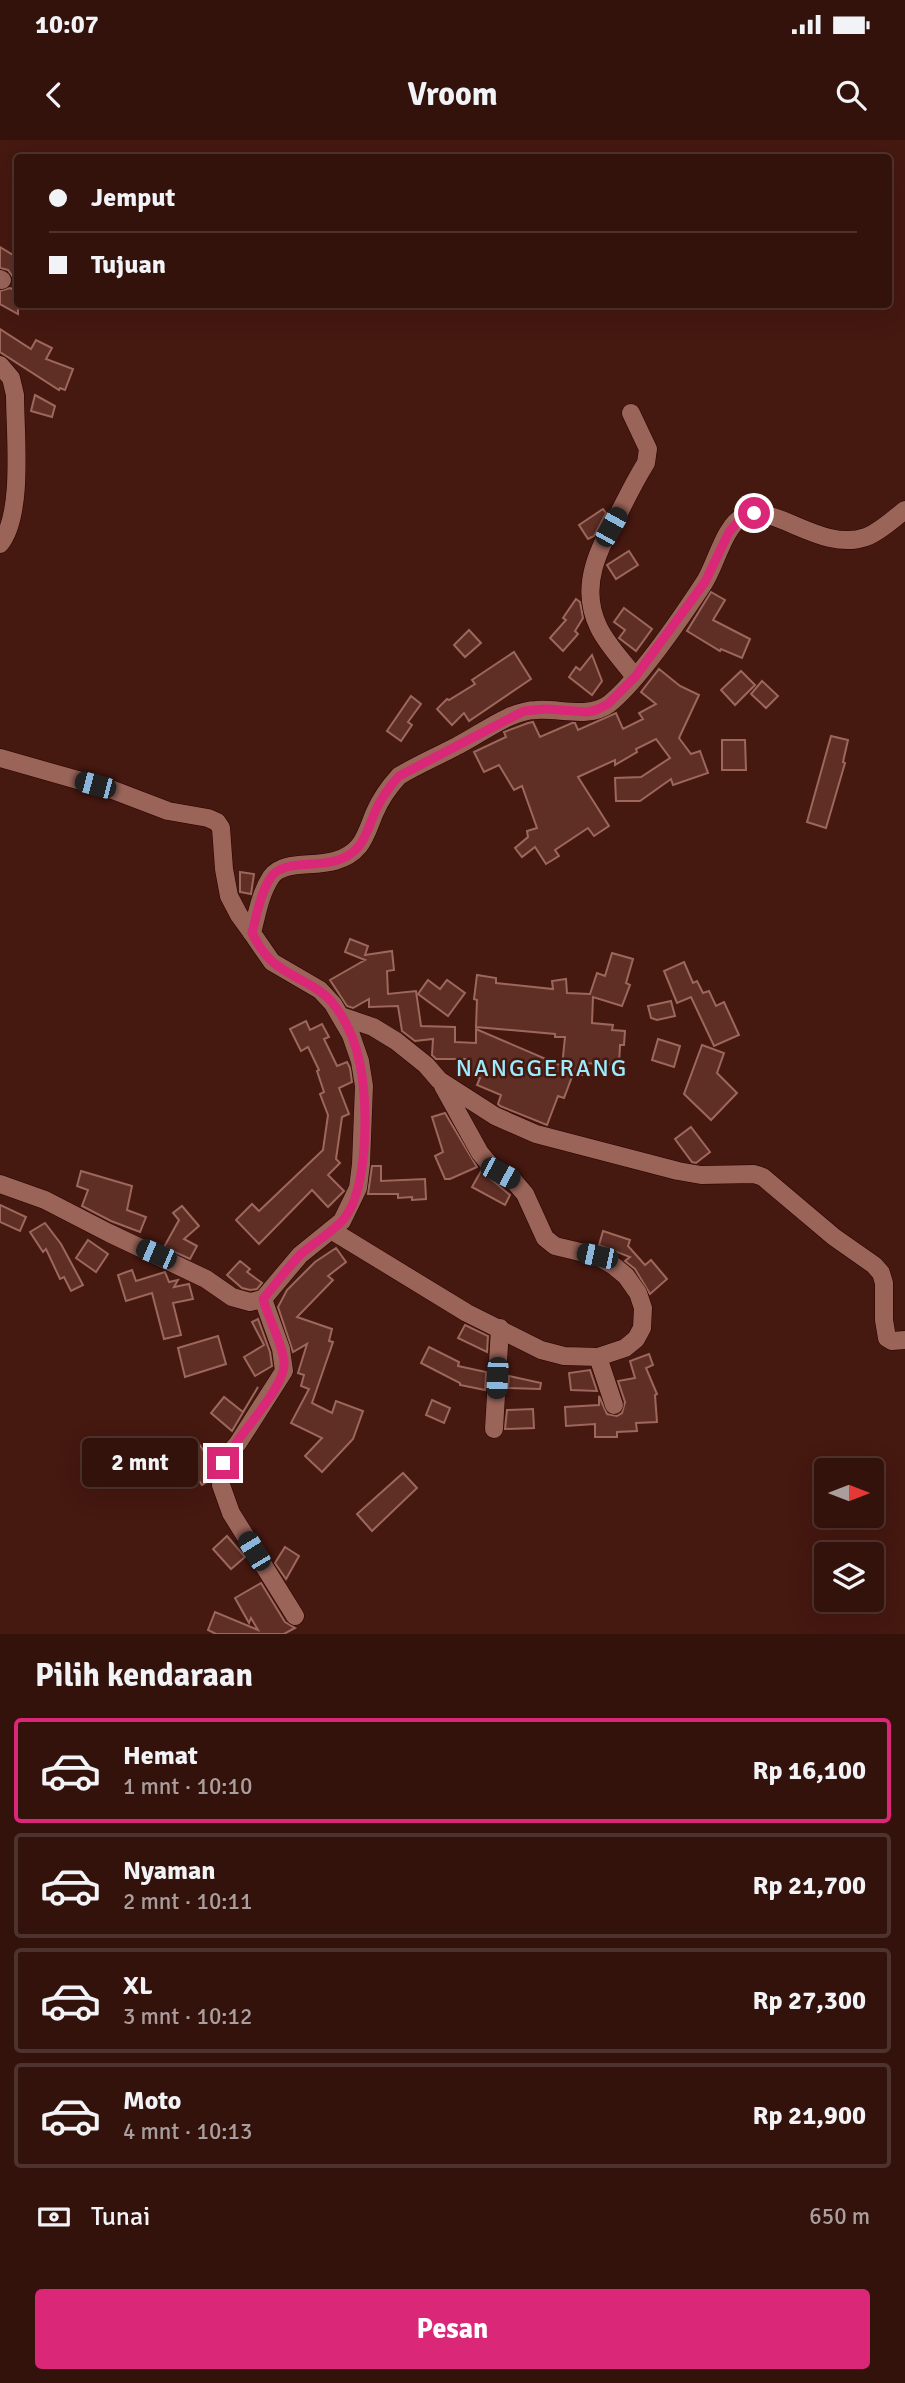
<!DOCTYPE html>
<html lang="id">
<meta charset="utf-8">
<style>
body{margin:0;font-family:Signika,sans-serif;background:#3c1b15;color:#f1f3f6;height:100vh;display:flex;flex-direction:column;font-size:26px;white-space:nowrap}
*{box-sizing:border-box;margin:0}
p{font-size:23px;color:#a99e9d}
.icon{flex:none;width:38px;height:38px;fill:none;stroke:currentColor;stroke-width:2;stroke-linecap:round;stroke-linejoin:round}
.map{position:relative;height:1494px;overflow:hidden}
.side{display:flex;flex-direction:column;background:#34120c;flex:1}
.side>*{flex:none}
.top-card{position:absolute;left:14px;top:14px;width:878px;height:154px;border-radius:7px;box-shadow:0 7px 28px #0002,0 0 0 2px #4e322d;display:grid;align-content:center;height:154px;padding:0 35px;background:#34120c}
.needle{width:46px;rotate:90deg}
.fabs{position:absolute;left:814px;top:1318px;display:grid;gap:14px}
.fabs a{display:grid;place-items:center;width:70px;height:70px;border-radius:7px;background:#34120c;box-shadow:0 7px 28px #0002,0 0 0 2px #4e322d;font-size:35px}
.end{position:absolute;width:32px;height:32px;margin:-16px;border:9px solid #db2777;background:#fff;box-shadow:0 0 0 4px #fff}
.from{border-radius:50%}
.bubble{position:absolute;height:49px;border-radius:7px;background:#34120c;box-shadow:0 7px 28px #0002,0 0 0 2px #4e322d;font-size:23px;font-weight:700;line-height:49px;text-align:center}
.car{position:absolute;width:21px;height:42px;margin:-21px -10px;border-radius:9px;box-shadow:0 0 5px 2px #0007;background:linear-gradient(#222 24%,#8ab4d8 0 40%,#222 0 76%,#8ab4d8 0 86%,#222 0)}
.top-card b{display:flex;align-items:center;gap:24px;height:66px;font-size:26px}
.top-card b+b{border-top:2px solid #4e322d}
.top-card i{width:18px;height:18px;background:#f1f3f6}
ul{padding:0;list-style:none}
li{display:flex;align-items:center;gap:21px;height:105px;margin:0 14px 10px;padding:0 21px;border:4px solid #4e322d;border-radius:7px}
li div{flex:1}
li b{display:block;font-size:26px}
li em{font-style:normal;font-weight:700}
li.active{border-color:#db2777}
li>.icon{width:63px;height:63px;stroke-width:1.5}
h2{padding:0 35px;font-size:32px;line-height:84px}
.pay{display:flex;align-items:center;gap:18px;height:77px;padding:0 35px;font-size:26px}
.pay p{margin-inline-start:auto}
.action{display:flex;gap:14px;margin-top:auto;padding:14px 35px}
.action a{flex:1;height:80px;border-radius:7px;background:#db2777;color:#fff;font-size:28px;font-weight:700;line-height:80px;text-align:center}
.status{display:flex;justify-content:space-between;align-items:center;height:49px;padding:0 35px;background:#34120c;direction:ltr}
.status svg{height:19px;fill:currentColor}
header{display:flex;justify-content:space-between;align-items:center;height:91px;padding:0 35px;background:#34120c;font-size:32px;font-weight:700}
.map>svg:first-child{display:block}
.building{fill:#5f2f25;stroke:#9d675c;stroke-width:2}
.lines{fill:none;stroke-linecap:round;stroke-linejoin:round}
.minor-casing{stroke:#290000;stroke-width:19}
.minor{stroke:#9a6459;stroke-width:18}
.route{stroke:#db2777;stroke-width:9}
.labels{text-anchor:middle;stroke-width:5;stroke-linejoin:round;paint-order:stroke}
.quarter-label{font-size:24px;letter-spacing:2px;fill:#9debfc;stroke:#451810}
</style>
<div class="status"><b>10:07</b><svg viewBox="0 0 49 12"><path d="M0 12V9h3v3zM5 12V6h3v6zM10 12V3h3v9zM15 12V0h3v12zM26 1h20v11H26zM47 4h2v5h-2z"/></svg></div>
<header><svg class="icon" aria-label="back" viewBox="0 0 24 24"><path d="M15 5l-7 7 7 7"/></svg>Vroom<svg class="icon" aria-label="search" viewBox="0 0 24 24"><circle cx="10" cy="10" r="6"/><path d="M15 15l6 6"/></svg></header>
<div class="map">
<svg width="905" height="1494" viewBox="0 0 905 1494">
<rect width="100%" height="100%" fill="#451810"/>
<g class="building">
<path d="M0 107 18 118V129L13 137 8 130 0 128Z"/>
<path d="M10 148 18 152V174L0 164V151Z"/>
<path d="M0 189 31 209 36 200 52 208 46 219 73 229 65 250 60 248 59 250 0 212Z"/>
<path d="M35 255 55 266 52 277 31 271Z"/>
<path d="M603 369 606 373 594 396 588 399 579 385Z"/>
<path d="M629 411 638 425 616 439 607 425Z"/>
<path d="M711 452 725 460 713 480 750 499 742 518 721 509 720 511 687 491Z"/>
<path d="M576 459 580 462 583 478 575 491 578 494 563 511 550 498 566 480 563 478Z"/>
<path d="M624 468 652 489 636 511 619 498 625 490 614 482Z"/>
<path d="M469 490 481 503 465 517 454 505Z"/>
<path d="M514 512 531 539 469 581 464 573 452 585 437 569 447 559 449 560 475 544 472 540Z"/>
<path d="M592 515 602 541 592 555 569 537 576 527 580 530Z"/>
<path d="M659 529 680 546 699 555 679 598 691 614 700 611 708 633 673 645 671 639 640 661H616L615 638 641 637 670 618 656 599 636 609 637 612 615 625V620L578 637 609 686 594 696 588 688 555 710 559 716 546 724 535 707 522 717 515 708 528 697 527 691 537 688 522 646 514 650 499 625 484 632 474 612 506 597 504 592 528 583 533 582 540 597 572 583H575L578 590 616 573 623 589 643 579 639 573 656 564 641 552Z"/>
<path d="M741 531 755 545 735 565 721 550Z"/>
<path d="M762 541 778 556 766 568 751 554Z"/>
<path d="M411 556 421 564 408 582 412 585 401 601 387 591Z"/>
<path d="M831 596 848 600 843 622 845 623 826 688 807 682Z"/>
<path d="M722 600H745L746 630H722Z"/>
<path d="M240 732 254 734 251 754 240 752Z"/>
<path d="M350 799 368 806 365 815 392 811 394 830 387 831 388 854 416 851 421 886 455 887V902L476 903V889L562 926 565 897H555V894L476 887 477 860 474 859 477 835 496 838V843L553 849 552 841 566 839 567 853 590 854 597 833 605 836 612 813 633 819 626 843 630 845 622 866 593 857 592 883 613 885 612 890 625 891 624 905H620L619 925 583 923 582 935 573 934 564 958 558 956 547 985 500 966 498 964 501 955 477 945 480 938 465 933 469 919H436L432 915 433 899 415 901 402 891 398 866 369 867V859L353 868 347 866 330 840 365 820 345 812Z"/>
<path d="M684 822 693 843 697 841 703 853 709 851 716 866 724 862 739 895 714 906 691 857 677 863 664 831Z"/>
<path d="M428 840 440 849 447 840 465 853 448 876 418 854Z"/>
<path d="M671 861 675 876 657 880 651 878 648 866Z"/>
<path d="M306 881 310 890 322 884 329 897 324 899 337 926 347 922 350 928 352 942 339 948 349 974 342 977 336 1019 340 1023 328 1035 344 1051 328 1067 312 1050 259 1104 236 1080 252 1064 259 1071 323 1010 328 975 320 954 324 952 317 931 319 930 308 907 301 911 290 889Z"/>
<path d="M658 899 680 906 674 927 652 920Z"/>
<path d="M702 905 724 913 717 933 737 953 711 980 684 954Z"/>
<path d="M445 973 477 1027 450 1039H445L435 1016 443 1012 432 977Z"/>
<path d="M691 987 710 1012 696 1023 692 1022 675 999Z"/>
<path d="M372 1026H381V1041L425 1039 426 1059 412 1060V1057L398 1058V1054H368Z"/>
<path d="M81 1031 132 1046 127 1070 146 1077 140 1092 111 1081 82 1066 88 1050 77 1046Z"/>
<path d="M481 1031 510 1055 505 1065 472 1047Z"/>
<path d="M0 1065 26 1077 20 1091 0 1082Z"/>
<path d="M182 1066 199 1086 184 1099 197 1106 190 1119 164 1107 179 1080 173 1073Z"/>
<path d="M45 1083 61 1104 83 1145 71 1151 64 1137 60 1139 46 1109 43 1112 30 1092Z"/>
<path d="M603 1091 630 1100 628 1106 645 1125 651 1120 667 1139 650 1154 635 1129 625 1121 630 1117 599 1105Z"/>
<path d="M88 1100 108 1114 96 1132 76 1118Z"/>
<path d="M336 1108 346 1122 328 1136 333 1140 297 1177 332 1189 329 1201 333 1202 312 1263 332 1273 336 1261 363 1271 353 1299 322 1332 305 1316 322 1298 291 1283 309 1249 301 1246 304 1235 298 1233 307 1204 293 1212 278 1167 287 1150 315 1122Z"/>
<path d="M240 1121 250 1129 247 1132 262 1143 257 1149 250 1150 242 1148 227 1135Z"/>
<path d="M132 1130 136 1141 165 1132 169 1142 178 1140 174 1147 189 1144 193 1159 173 1163 181 1195 164 1199 152 1153 126 1161 118 1135Z"/>
<path d="M258 1179 270 1212 272 1226 255 1236 244 1217 264 1205 252 1182Z"/>
<path d="M465 1185 488 1196 487 1212 458 1198Z"/>
<path d="M218 1196 226 1224 185 1237 178 1208Z"/>
<path d="M429 1207 459 1222 458 1226 486 1232 485 1250 460 1245V1243L421 1223Z"/>
<path d="M649 1214 653 1225 646 1228 657 1254 655 1255 657 1282 636 1283 637 1291 617 1292V1297H595V1284L566 1286 565 1267 599 1265V1256L607 1274 617 1276 622 1273 625 1262 618 1241 635 1238 630 1221Z"/>
<path d="M590 1230 597 1251 571 1250 569 1233Z"/>
<path d="M509 1236 541 1243 540 1249 508 1248Z"/>
<path d="M258 1247 232 1291 211 1273 224 1257 243 1272Z"/>
<path d="M432 1260 450 1268 444 1283 426 1275Z"/>
<path d="M533 1269 534 1288 505 1289 507 1270Z"/>
<path d="M199 1304 212 1323 210 1340 202 1345 182 1316Z"/>
<path d="M403 1333 417 1348 372 1391 357 1374Z"/>
<path d="M227 1396 245 1417 231 1429 213 1409Z"/>
<path d="M285 1407 299 1416 286 1439 275 1423Z"/>
<path d="M261 1443 285 1482 295 1488 284 1494H216L208 1490 215 1472 258 1490 251 1478 249 1483 235 1458Z"/>
</g>
<g class="lines">
<g class="minor-casing">
<g id="minor">
<path d="M0 139 2 140"/>
<path d="M0 225 11 238 15 255C15 293 24 375 0 404"/>
<path d="M631 273 648 309 646 323C636 339 628 355 620 371 599 408 578 446 599 488 608 506 623 521 635 537"/>
<path d="M0 618 113 650 168 671 208 678 217 682 221 688 224 729 229 756 239 775 252 793"/>
<path d="M341 876 373 887 396 901 426 925 439 940 495 976 536 994 678 1031 701 1035 754 1034 763 1037 834 1097 874 1125 881 1133 884 1143V1180L887 1198 892 1201 905 1200"/>
<path d="M0 1044 45 1060 109 1093 206 1139 232 1157 250 1162 263 1159 300 1115 342 1081 358 1048 361 1024 364 946 360 921 351 895 333 864 320 850 272 822 252 793C257 774 260 754 271 737 287 714 334 736 359 706 367 696 370 683 375 672 381 658 389 647 399 636 417 625 436 617 455 607 480 595 508 571 536 570 559 568 589 579 609 564 640 539 681 478 704 443 716 425 724 385 744 376 774 362 821 413 866 397 880 392 893 379 905 370"/>
<path d="M331 1090 467 1173 541 1210 564 1216 598 1217 625 1208 636 1199 642 1188 643 1168 638 1153 626 1136 614 1126 597 1116 555 1106 545 1098 525 1054 513 1040 491 1026 480 1013 443 946"/>
<path d="M263 1159 281 1209 284 1231 238 1303 226 1317 223 1323 221 1345 231 1373 295 1476"/>
<path d="M598 1217 614 1265"/>
<path d="M494 1289 500 1188"/>
</g>
</g>
<use href="#minor" class="minor"/>
</g>
<g class="lines">
<path class="route" d="M223 1323C234 1299 288 1246 284 1221 281 1200 269 1180 263 1159 276 1144 287 1128 301 1114 314 1103 331 1093 343 1080 369 1050 368 962 360 924 356 904 347 882 335 866 320 845 293 839 274 823 264 815 258 804 252 793 257 774 260 754 271 737 287 714 335 736 359 706 367 696 370 683 375 672 381 658 389 647 399 636L524 571 546 569 587 572 596 570 608 564 635 537 705 442 729 392 743 376 754 373"/>
</g>
<g class="labels">
<g class="quarter-label">
<text x="542" y="936">NANGGERANG</text>
</g>
</g>
</svg>
<div class="fabs">
<a><svg class="needle" viewBox="-14 -14 28 28"><path d="M0-13l5 13h-10z" fill="#e53935"/><path d="M0 13l5-13h-10z" fill="#a99e9d"/></svg></a>
<a><svg class="icon" aria-label="layers" viewBox="0 0 24 24"><path d="M12 4l9 5-9 5-9-5zM3 14l9 5 9-5"/></svg></a>
</div>
<i class="end from" style="left:754px;top:373px"></i>
<i class="end" style="left:223px;top:1323px"></i>
<div class="bubble" style="left:82px;top:1298px;width:116px">2 mnt</div>
<i class="car" style="left:611px;top:387px;rotate:29deg"></i>
<i class="car" style="left:95px;top:645px;rotate:285deg"></i>
<i class="car" style="left:500px;top:1033px;rotate:118deg"></i>
<i class="car" style="left:156px;top:1114px;rotate:293deg"></i>
<i class="car" style="left:597px;top:1116px;rotate:282deg"></i>
<i class="car" style="left:497px;top:1238px;rotate:183deg"></i>
<i class="car" style="left:254px;top:1411px;rotate:329deg"></i>
<div class="top-card">
<b><i class="from"></i>Jemput</b>
<b><i></i>Tujuan</b>
</div>
</div>
<section class="side">
<h2>Pilih kendaraan</h2>
<ul>
<li class="active"><svg class="icon" aria-label="car" viewBox="0 0 24 24"><path d="M5 17H2v-5l4-1 3-4h7l3 4 3 1v5h-3M9 17h6M6 11h13"/><circle cx="7" cy="17" r="2"/><circle cx="17" cy="17" r="2"/></svg><div><b>Hemat</b><p>1 mnt · 10:10</p></div><em>Rp 16,100</em></li>
<li><svg class="icon" aria-label="car" viewBox="0 0 24 24"><path d="M5 17H2v-5l4-1 3-4h7l3 4 3 1v5h-3M9 17h6M6 11h13"/><circle cx="7" cy="17" r="2"/><circle cx="17" cy="17" r="2"/></svg><div><b>Nyaman</b><p>2 mnt · 10:11</p></div><em>Rp 21,700</em></li>
<li><svg class="icon" aria-label="car" viewBox="0 0 24 24"><path d="M5 17H2v-5l4-1 3-4h7l3 4 3 1v5h-3M9 17h6M6 11h13"/><circle cx="7" cy="17" r="2"/><circle cx="17" cy="17" r="2"/></svg><div><b>XL</b><p>3 mnt · 10:12</p></div><em>Rp 27,300</em></li>
<li><svg class="icon" aria-label="car" viewBox="0 0 24 24"><path d="M5 17H2v-5l4-1 3-4h7l3 4 3 1v5h-3M9 17h6M6 11h13"/><circle cx="7" cy="17" r="2"/><circle cx="17" cy="17" r="2"/></svg><div><b>Moto</b><p>4 mnt · 10:13</p></div><em>Rp 21,900</em></li>
</ul>
<div class="pay"><svg class="icon" aria-label="cash" viewBox="0 0 24 24"><path d="M3 7h18v10H3z"/><circle cx="12" cy="12" r="2"/></svg>Tunai<p>650 m</p></div>
<div class="action"><a>Pesan</a></div>
</section>
